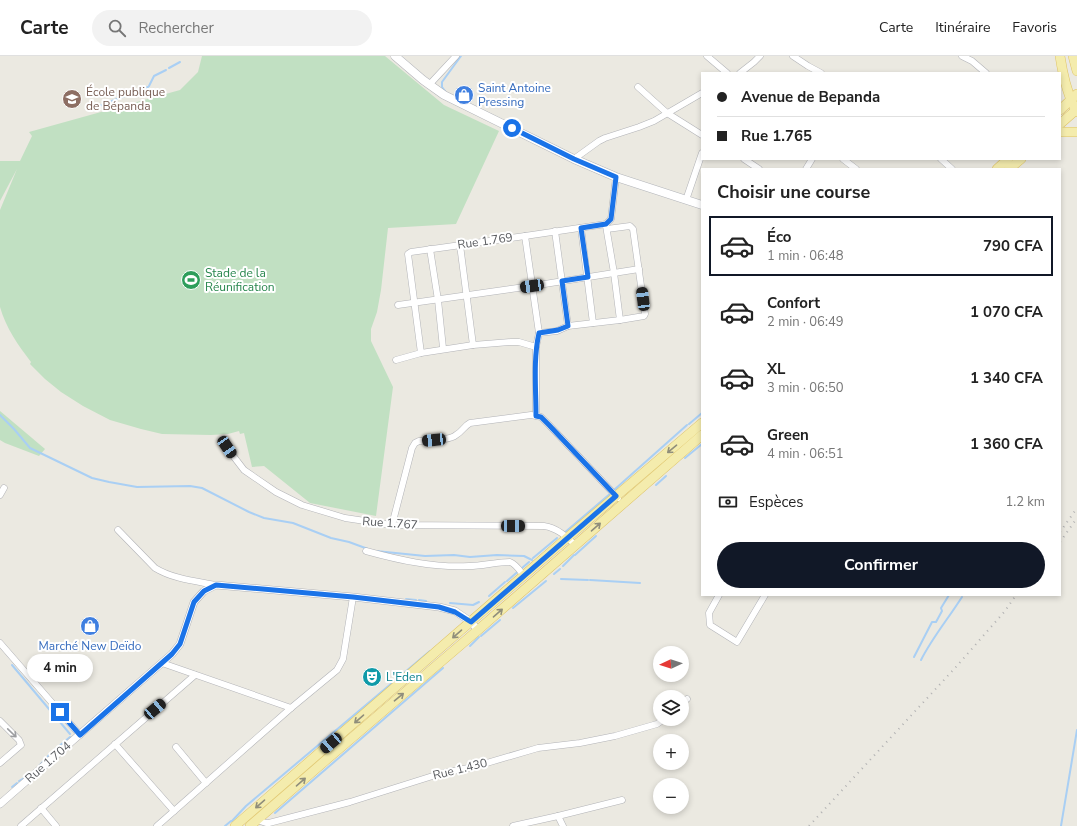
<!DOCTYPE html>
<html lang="fr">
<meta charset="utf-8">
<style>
body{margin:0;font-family:"Nunito Sans",sans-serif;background:#f2f2f2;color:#222;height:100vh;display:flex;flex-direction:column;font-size:15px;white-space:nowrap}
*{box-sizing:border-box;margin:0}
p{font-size:13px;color:#767676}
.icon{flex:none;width:22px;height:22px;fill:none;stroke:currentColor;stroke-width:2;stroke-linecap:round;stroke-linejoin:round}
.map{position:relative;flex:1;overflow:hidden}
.details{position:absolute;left:701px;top:112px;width:360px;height:428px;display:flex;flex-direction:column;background:#fff;border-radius:0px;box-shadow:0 2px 6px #0003}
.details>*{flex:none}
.top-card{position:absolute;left:701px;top:16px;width:360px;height:88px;border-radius:0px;box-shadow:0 2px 6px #0003;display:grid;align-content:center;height:88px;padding:0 16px;background:#fff}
.needle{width:26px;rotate:266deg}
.buttons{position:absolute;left:653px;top:590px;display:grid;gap:8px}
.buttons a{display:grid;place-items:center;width:36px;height:36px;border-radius:50%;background:#fff;box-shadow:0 2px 6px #0003;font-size:20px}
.end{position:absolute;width:18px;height:18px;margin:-9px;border:5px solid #1a73e8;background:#fff;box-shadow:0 0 0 2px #fff}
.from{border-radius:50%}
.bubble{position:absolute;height:28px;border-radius:14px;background:#fff;box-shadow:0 2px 6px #0003;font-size:13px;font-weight:700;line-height:28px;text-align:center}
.car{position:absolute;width:12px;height:24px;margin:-12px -6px;border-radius:5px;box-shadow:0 0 3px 1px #0007;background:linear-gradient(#222 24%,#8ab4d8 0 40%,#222 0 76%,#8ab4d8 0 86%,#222 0)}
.top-card b{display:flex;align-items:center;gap:14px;height:38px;font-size:15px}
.top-card b+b{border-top:1px solid #e0e0e0}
.top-card i{width:10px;height:10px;background:#222}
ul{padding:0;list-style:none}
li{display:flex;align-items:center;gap:12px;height:60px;margin:0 8px 6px;padding:0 8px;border:2px solid transparent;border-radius:0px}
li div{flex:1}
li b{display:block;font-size:15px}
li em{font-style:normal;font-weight:700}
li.selected{border-color:#111827}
li>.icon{width:36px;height:36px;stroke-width:1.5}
h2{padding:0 16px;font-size:18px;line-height:48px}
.pay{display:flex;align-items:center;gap:10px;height:44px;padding:0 16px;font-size:15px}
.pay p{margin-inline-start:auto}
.button{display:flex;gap:8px;margin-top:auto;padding:8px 16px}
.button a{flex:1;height:46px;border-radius:24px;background:#111827;color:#fff;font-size:16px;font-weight:700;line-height:46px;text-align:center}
header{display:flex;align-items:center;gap:24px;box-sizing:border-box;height:56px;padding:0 20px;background:#fff;border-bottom:1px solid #e0e0e0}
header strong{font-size:19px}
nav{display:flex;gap:22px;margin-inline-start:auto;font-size:14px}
.search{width:280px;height:36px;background:#f2f2f2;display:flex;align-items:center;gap:10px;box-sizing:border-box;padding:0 14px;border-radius:22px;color:#767676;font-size:15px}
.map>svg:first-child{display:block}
.green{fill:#c1e0c2}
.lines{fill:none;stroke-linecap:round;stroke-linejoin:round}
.stream{stroke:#a9cff4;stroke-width:2}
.minor-casing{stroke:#b2b3b7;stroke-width:7}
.tertiary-casing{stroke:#b2b3b7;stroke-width:8}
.secondary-casing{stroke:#b3b5ba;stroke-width:9}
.primary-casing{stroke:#dfc366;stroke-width:10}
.minor{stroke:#fff;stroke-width:6}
.tertiary{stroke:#fff;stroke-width:7}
.secondary{stroke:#fff;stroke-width:8}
.primary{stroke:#f4ecad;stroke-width:9}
.rail{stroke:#b0b0b1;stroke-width:2;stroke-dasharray:1 5;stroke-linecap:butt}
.oneway{stroke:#908e7b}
.oneway2{stroke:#9c9da0}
.route{stroke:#1a73e8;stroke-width:5}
.labels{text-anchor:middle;stroke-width:4;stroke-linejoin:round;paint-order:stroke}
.shop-label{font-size:12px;fill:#366cbe;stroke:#fff;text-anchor:start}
.education-label{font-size:12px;fill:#785e54;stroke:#fff;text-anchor:start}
.street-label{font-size:12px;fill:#5a5c60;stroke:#fff}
.leisure-label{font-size:12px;fill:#27864d;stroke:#fff;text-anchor:start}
.culture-label{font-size:12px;fill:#0d838f;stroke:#fff;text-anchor:start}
</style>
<header>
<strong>Carte</strong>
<div class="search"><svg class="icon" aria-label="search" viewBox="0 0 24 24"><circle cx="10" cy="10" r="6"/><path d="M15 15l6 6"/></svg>Rechercher</div>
<nav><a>Carte</a><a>Itinéraire</a><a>Favoris</a></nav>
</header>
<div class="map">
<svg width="1077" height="770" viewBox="0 0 1077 770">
<rect width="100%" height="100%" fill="#ebe9e1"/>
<g class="green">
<path d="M202 0H385L444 49 499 75 456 168 388 172 381 234 377 256 371 273V285L393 331 376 460 310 447 264 410 252 411 244 377 240 378 239 375 228 378 211 379 162 378 141 373 110 364 83 350 61 336 45 323 30 308 31 306C18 289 6 272 0 251V154L17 113 0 145V105H20L32 80 29 76 180 34 198 16Z"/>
<path d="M0 355 45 393 39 400 5 387 0 384Z"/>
</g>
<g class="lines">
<g class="stream">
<path d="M169 12 180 6"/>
<path d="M149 30 154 20 166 14"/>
<path d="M445 35 442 31V26L461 0"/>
<path d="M94 52 148 31"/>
<path d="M0 359 14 373 30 392 92 422 109 426 137 431 190 430 202 432 249 456 264 462 293 467 331 482 349 486 368 493"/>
<path d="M689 368 702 357"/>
<path d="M685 402 702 388"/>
<path d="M656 429 666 420"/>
<path d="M614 434 687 369"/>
<path d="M563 478 611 437"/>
<path d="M376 495 425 500 454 499 470 501 497 499 524 500 532 504"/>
<path d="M575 499 596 480"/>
<path d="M533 502 557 482"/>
<path d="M563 510 574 499"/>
<path d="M554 518 560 513"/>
<path d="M561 523 588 524"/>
<path d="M590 524 640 527"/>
<path d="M507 525 529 506"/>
<path d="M489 540 505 526"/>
<path d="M406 543 416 544"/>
<path d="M419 544 426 545"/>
<path d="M450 547 473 549 479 546"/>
<path d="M513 552 546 525"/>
<path d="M481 580 500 564"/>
<path d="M470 590 479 581"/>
<path d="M914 601 932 566H936L942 555 941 552 949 539"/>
<path d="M921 604C932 582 948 563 962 541"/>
<path d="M12 609 70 678"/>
<path d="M39 710 51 697 70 681"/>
<path d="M19 725 26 721"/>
<path d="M12 731 17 727"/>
<path d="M275 757 443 612"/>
<path d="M232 765 246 750 430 595"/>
<path d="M225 770 231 765"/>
<path d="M1061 770 1077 674"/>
</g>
<g class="minor-casing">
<g id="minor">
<path d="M707 0 727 17"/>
<path d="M793 0 808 10 821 17"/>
<path d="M962 0 972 5 986 17"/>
<path d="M740 17 754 6 760 0"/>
<path d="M429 29 456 0"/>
<path d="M638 31 667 57 702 79"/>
<path d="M574 103 599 85 605 82 639 71 654 65 702 37"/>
<path d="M744 103 759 113"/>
<path d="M843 103 856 113"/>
<path d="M941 103 952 113"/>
<path d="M806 113 812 103"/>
<path d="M686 144 702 97"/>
<path d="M606 170 614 217 620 264"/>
<path d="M581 172 593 267"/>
<path d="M555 175 568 270"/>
<path d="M525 180 606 168 611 163 616 121"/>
<path d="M460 189 473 289"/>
<path d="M430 193 438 244 443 292"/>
<path d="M398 249 532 230 639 213"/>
<path d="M539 277 557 275 568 270 620 264 644 260 645 258 633 173 630 170 607 173"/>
<path d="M421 297 408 198 411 196 525 180 539 277 536 291V359"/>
<path d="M396 304 421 297 473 289 511 286H519L536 291"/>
<path d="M224 388 244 414 276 436 302 449 345 462 392 469 544 470C557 472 566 480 575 489"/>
<path d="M0 439 4 432"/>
<path d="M392 469 412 392 415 387 419 385C428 384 449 385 456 379 462 376 464 370 470 367L531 359 541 361 549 369 618 442"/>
<path d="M118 474 155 512C173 523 195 525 216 529"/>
<path d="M366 495C399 504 434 512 469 510 483 510 496 506 510 506 516 508 520 515 524 520"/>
<path d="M719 539 709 557 710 569 737 586 765 539"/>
<path d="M0 587 80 679"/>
<path d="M162 607 291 652"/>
<path d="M682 647 687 643"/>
<path d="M0 665 19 684 21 689 0 707"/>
<path d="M115 688 174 755"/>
<path d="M176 691 206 727"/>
<path d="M41 752 56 770"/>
<path d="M558 760 622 744"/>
<path d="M257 764 266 767H269L350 746 439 718 473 711 538 692 580 687 615 680 657 668 664 663"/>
<path d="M21 770 195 619"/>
<path d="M157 770 291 652 337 614 343 603 353 541"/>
<path d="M513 770 558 760 563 770"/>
</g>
</g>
<g class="tertiary-casing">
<path id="tertiary" d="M0 748 172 598 180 588 194 546 204 535 216 529 353 541 439 551 455 555 471 566 478 574"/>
</g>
<g class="secondary-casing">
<path id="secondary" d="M395 0 423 24 444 39 574 103 616 121 702 149"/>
</g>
<g class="primary-casing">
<g id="primary">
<path d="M1060 0C1063 20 1067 39 1077 56"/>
<path d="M1073 0 1077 15"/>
<path d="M1060 54 1077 38"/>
<path d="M1060 68 1077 53"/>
<path d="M1060 76H1077"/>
<path d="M997 113 1008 103"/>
<path d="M1009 113 1021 103"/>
<path d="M235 770 567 482 702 367"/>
<path d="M250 770 326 704 478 574 702 379"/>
</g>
</g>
<use href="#minor" class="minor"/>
<use href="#tertiary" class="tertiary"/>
<use href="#secondary" class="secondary"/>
<use href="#primary" class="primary"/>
<g class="rail">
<path d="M1060 476 1077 452"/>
<path d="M1060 486 1077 462"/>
<path d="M809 770 955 612 1005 555 1016 539"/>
</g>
</g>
<defs><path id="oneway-shaft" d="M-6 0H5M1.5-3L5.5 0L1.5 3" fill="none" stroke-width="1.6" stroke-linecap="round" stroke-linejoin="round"/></defs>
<g class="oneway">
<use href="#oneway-shaft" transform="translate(672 393) rotate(140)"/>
<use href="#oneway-shaft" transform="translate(596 471) rotate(-41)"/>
<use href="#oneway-shaft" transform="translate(498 557) rotate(-41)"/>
<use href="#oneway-shaft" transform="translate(457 578) rotate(139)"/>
<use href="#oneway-shaft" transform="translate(399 641) rotate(-40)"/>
<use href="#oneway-shaft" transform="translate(359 663) rotate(139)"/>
<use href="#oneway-shaft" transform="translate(301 726) rotate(-41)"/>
<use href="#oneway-shaft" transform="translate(260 748) rotate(139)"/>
</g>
<use class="oneway2" href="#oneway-shaft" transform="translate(12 677) rotate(44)"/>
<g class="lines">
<path class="route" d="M60 656 80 679 172 598 180 588 194 546 204 535 216 529 353 541 439 551 455 556 471 566 616 440 549 369 541 361 536 360C536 332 533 304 539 277L558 274 568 270 562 225 588 221 581 172 606 168 611 163 616 121 574 103 512 72"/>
</g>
<defs>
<g id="shop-disc" transform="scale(1)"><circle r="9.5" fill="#3f7fe0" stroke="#fff"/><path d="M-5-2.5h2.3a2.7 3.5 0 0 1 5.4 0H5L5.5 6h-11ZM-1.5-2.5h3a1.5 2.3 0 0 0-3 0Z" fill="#fff"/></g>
<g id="school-disc" transform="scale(1)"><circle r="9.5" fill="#8d6e63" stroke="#fff"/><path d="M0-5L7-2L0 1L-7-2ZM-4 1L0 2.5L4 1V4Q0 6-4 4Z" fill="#fff"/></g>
<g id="stadium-disc" transform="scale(1)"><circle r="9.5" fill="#2e9e5b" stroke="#fff"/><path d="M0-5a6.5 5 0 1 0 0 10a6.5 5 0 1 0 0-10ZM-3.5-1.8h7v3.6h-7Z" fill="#fff"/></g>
<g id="theatre-disc" transform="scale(1)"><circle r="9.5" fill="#0f9aa8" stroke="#fff"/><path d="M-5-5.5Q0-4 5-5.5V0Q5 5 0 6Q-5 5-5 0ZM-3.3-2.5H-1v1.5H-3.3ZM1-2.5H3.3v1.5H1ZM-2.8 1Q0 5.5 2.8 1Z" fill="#fff"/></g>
</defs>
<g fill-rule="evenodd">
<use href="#shop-disc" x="464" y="39"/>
<use href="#school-disc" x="72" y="43"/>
<use href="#stadium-disc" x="191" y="224"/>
<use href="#shop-disc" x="90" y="570"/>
<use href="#theatre-disc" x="372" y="621"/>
</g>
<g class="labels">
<g class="shop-label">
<text x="478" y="36">Saint Antoine<tspan x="478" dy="14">Pressing</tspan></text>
<text x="90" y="594" text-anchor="middle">Marché New Deïdo</text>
</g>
<g class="education-label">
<text x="86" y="40">École publique<tspan x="86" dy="14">de Bépanda</tspan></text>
</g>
<g class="street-label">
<text transform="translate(485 185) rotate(-8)" y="4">Rue 1.769</text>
<text transform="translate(390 467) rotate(4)" y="4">Rue 1.767</text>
<text transform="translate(48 706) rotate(-41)" y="4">Rue 1.704</text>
<text transform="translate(460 713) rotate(-14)" y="4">Rue 1.430</text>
</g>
<g class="leisure-label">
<text x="205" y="221">Stade de la<tspan x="205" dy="14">Réunification</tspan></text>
</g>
<g class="culture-label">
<text x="386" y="625">L'Eden</text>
</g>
</g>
</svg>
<div class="buttons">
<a><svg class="needle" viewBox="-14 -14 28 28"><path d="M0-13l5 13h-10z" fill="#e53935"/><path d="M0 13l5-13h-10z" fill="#767676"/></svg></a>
<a><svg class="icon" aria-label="layers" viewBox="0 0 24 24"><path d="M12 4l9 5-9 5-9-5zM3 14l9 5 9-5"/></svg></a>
<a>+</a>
<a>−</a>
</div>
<i class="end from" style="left:512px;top:72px"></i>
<i class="end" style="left:60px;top:656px"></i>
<div class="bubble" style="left:27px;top:598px;width:66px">4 min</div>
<i class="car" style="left:532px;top:230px;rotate:262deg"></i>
<i class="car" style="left:643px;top:243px;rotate:353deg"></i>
<i class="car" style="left:434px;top:384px;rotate:264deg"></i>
<i class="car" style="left:227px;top:391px;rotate:146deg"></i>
<i class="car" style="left:513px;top:470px;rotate:90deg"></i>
<i class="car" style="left:155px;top:653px;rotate:50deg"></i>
<i class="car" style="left:331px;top:687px;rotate:229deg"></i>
<div class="top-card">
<b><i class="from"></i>Avenue de Bepanda</b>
<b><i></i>Rue 1.765</b>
</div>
<section class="details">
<h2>Choisir une course</h2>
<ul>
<li class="selected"><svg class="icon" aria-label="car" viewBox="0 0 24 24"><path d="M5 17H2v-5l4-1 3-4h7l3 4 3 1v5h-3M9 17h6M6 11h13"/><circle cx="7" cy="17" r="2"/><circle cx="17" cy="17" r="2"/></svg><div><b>Éco</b><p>1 min · 06:48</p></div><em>790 CFA</em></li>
<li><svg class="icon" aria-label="car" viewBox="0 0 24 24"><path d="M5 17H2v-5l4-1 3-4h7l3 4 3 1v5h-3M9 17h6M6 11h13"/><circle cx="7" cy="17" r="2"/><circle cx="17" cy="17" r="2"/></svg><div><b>Confort</b><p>2 min · 06:49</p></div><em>1 070 CFA</em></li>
<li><svg class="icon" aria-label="car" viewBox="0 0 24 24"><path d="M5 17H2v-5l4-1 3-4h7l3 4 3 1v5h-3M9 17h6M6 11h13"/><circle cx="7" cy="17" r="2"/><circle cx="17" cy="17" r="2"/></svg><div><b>XL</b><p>3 min · 06:50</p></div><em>1 340 CFA</em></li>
<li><svg class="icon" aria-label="car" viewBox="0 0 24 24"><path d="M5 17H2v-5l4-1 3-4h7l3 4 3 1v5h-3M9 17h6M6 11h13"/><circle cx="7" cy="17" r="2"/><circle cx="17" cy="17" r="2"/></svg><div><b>Green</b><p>4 min · 06:51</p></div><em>1 360 CFA</em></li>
</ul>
<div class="pay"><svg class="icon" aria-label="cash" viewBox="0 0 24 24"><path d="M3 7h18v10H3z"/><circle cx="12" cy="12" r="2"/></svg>Espèces<p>1.2 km</p></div>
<div class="button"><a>Confirmer</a></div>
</section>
</div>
